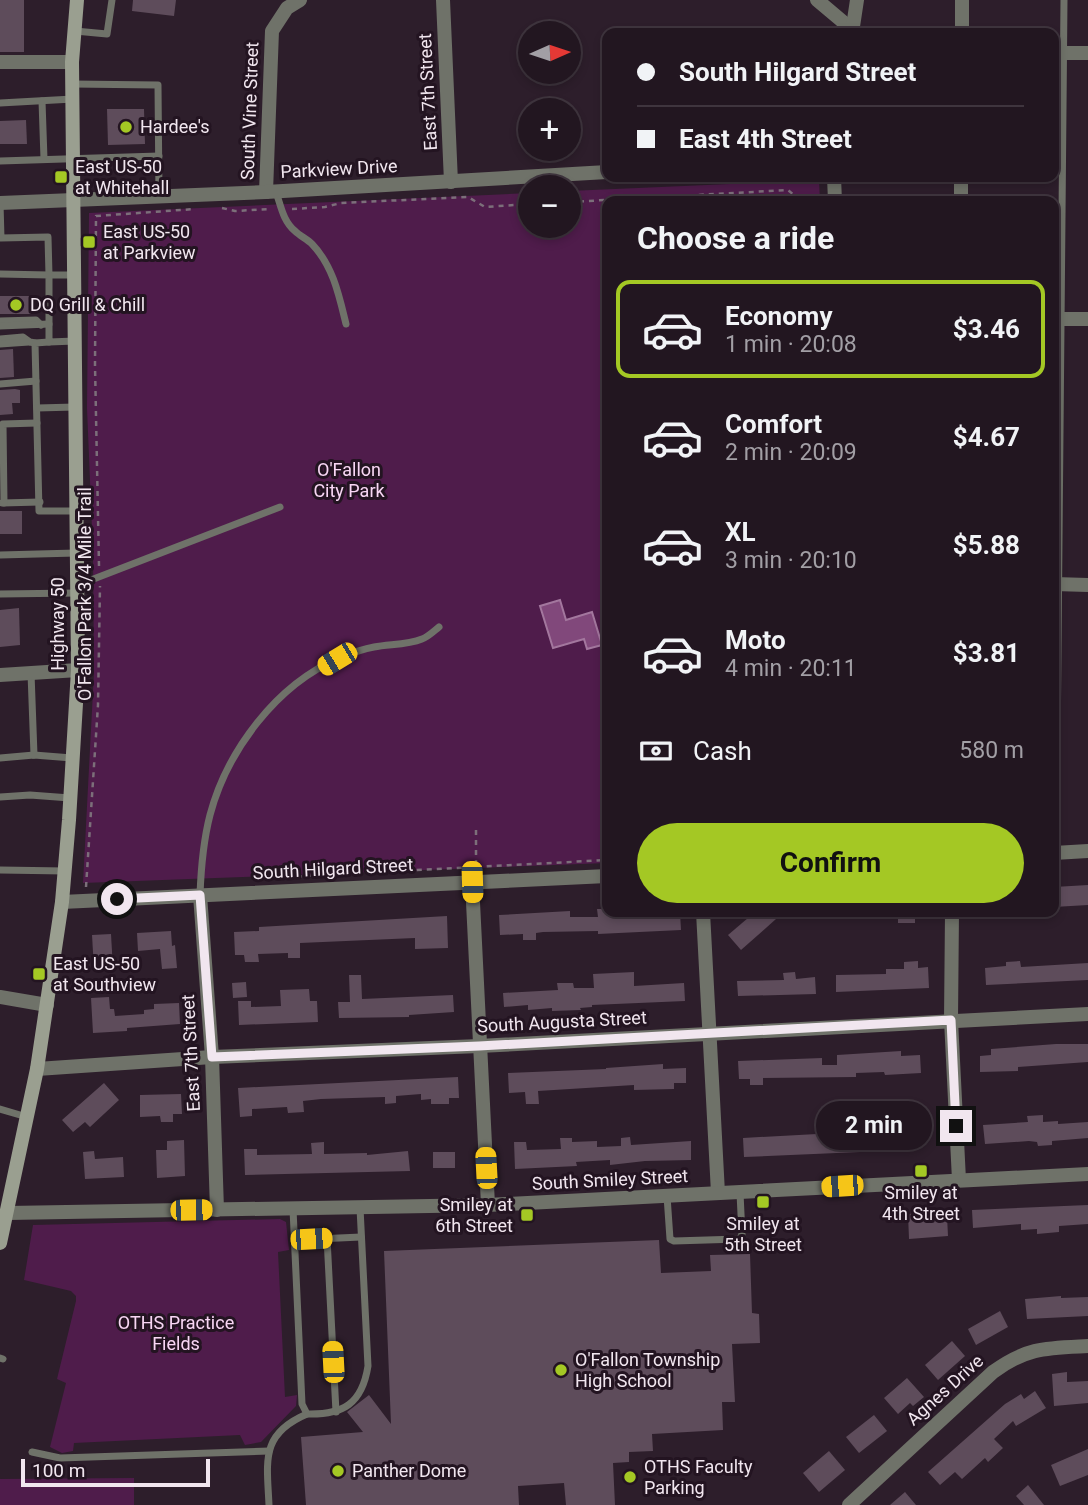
<!DOCTYPE html>
<meta charset="utf-8">
<style>
body{margin:0;font-family:Roboto,sans-serif;background:#2e232d;color:#f1f3f6;height:100vh;display:flex;flex-direction:column;font-size:26px;white-space:nowrap}
*{box-sizing:border-box;margin:0}
p{font-size:23px;color:#a29fa5}
.icon{flex:none;width:38px;height:38px;fill:none;stroke:currentColor;stroke-width:2;stroke-linecap:round;stroke-linejoin:round}
.map{position:relative;flex:1;overflow:hidden}
.panel{position:absolute;left:602px;top:196px;width:457px;height:721px;display:flex;flex-direction:column;background:#221620;border-radius:14px;box-shadow:0 4px 10px #0003,0 0 0 2px #3f353e}
.panel>*{flex:none}
.banner{position:absolute;left:602px;top:28px;width:457px;height:154px;border-radius:14px;box-shadow:0 4px 10px #0003,0 0 0 2px #3f353e;display:grid;align-content:center;height:154px;padding:0 35px;background:#221620}
.needle{width:46px;rotate:87deg}
.tools{position:absolute;left:518px;top:21px;display:grid;gap:14px}
.tools a{display:grid;place-items:center;width:63px;height:63px;border-radius:50%;background:#221620;box-shadow:0 4px 10px #0003,0 0 0 2px #3f353e;font-size:35px}
.scale{position:absolute;left:21px;bottom:18px;width:189px;box-sizing:border-box;padding-left:7px;border:4px solid #f1e6ef;border-top:0;font-size:19px;line-height:24px;white-space:nowrap;color:#f1e6ef;-webkit-text-stroke:5px #231421;paint-order:stroke}
.end{position:absolute;width:32px;height:32px;margin:-16px;border:9px solid #f1e6ef;background:#111;box-shadow:0 0 0 4px #111}
.from{border-radius:50%}
.bubble{position:absolute;height:49px;border-radius:24px;background:#221620;box-shadow:0 4px 10px #0003,0 0 0 2px #3f353e;font-size:23px;font-weight:700;line-height:49px;text-align:center}
.car{position:absolute;width:21px;height:42px;margin:-21px -10px;border-radius:9px;box-shadow:0 0 5px 2px #0007;background:linear-gradient(#f5c518 24%,#345 0 40%,#f5c518 0 76%,#345 0 86%,#f5c518 0)}
.banner b{display:flex;align-items:center;gap:24px;height:66px;font-size:26px}
.banner b+b{border-top:2px solid #3f353e}
.banner i{width:18px;height:18px;background:#f1f3f6}
ul{padding:0;list-style:none}
li{display:flex;align-items:center;gap:21px;height:98px;margin:0 14px 10px;padding:0 21px;border:4px solid transparent;border-radius:14px}
li div{flex:1}
li b{display:block;font-size:26px}
li em{font-style:normal;font-weight:700}
li.active{border-color:#a4c824}
li>.icon{width:63px;height:63px;stroke-width:1.5}
h2{padding:0 35px;font-size:32px;line-height:84px}
.pay{display:flex;align-items:center;gap:18px;height:77px;padding:0 35px;font-size:26px}
.pay p{margin-inline-start:auto}
.action{display:flex;gap:14px;margin-top:auto;padding:14px 35px}
.action a{flex:1;height:80px;border-radius:42px;background:#a4c824;color:#111;font-size:28px;font-weight:700;line-height:80px;text-align:center}
.map>svg:first-child{display:block}
.green{fill:#4f1c4b}
.water{fill:#81487b;stroke:#a3779e;stroke-width:2}
.building{fill:#5e4c5b}
.lines{fill:none;stroke-linecap:round;stroke-linejoin:round}
.path{stroke:#7c6f7a;stroke-width:2.5;stroke-dasharray:5 5;stroke-linecap:butt}
.service{stroke:#6f7269;stroke-width:7}
.minor{stroke:#6f7269;stroke-width:14}
.tertiary{stroke:#6f7269;stroke-width:14}
.secondary{stroke:#9a9f90;stroke-width:14}
.route{stroke:#f1e6ef;stroke-width:9}
.poi-dot{fill:#a4c824;stroke:#231421;stroke-width:2.5}
.labels{text-anchor:middle;stroke-width:6;stroke-linejoin:round;paint-order:stroke}
.street-label{font-size:18px;fill:#f1e6ef;stroke:#231421}
.poi-label{font-size:18px;fill:#f1e6ef;stroke:#231421;text-anchor:start}
.park-label{font-size:18px;fill:#f8d6f4;stroke:#231421}
</style>
<div class="map">
<svg width="1088" height="1505" viewBox="0 0 1088 1505">
<rect width="100%" height="100%" fill="#2d1e2b"/>
<g class="green">
<path d="M819 180 820 201H607V863L83 883 94 672 93 553 87 408 89 213 530 193V226H569V191Z"/>
<path d="M280 1219 286 1222 289 1250 278 1252 285 1397 297 1395 296 1406 261 1442 245 1445 240 1435 74 1443 73 1451 62 1453 50 1447 66 1383 57 1379 76 1301V1296L71 1291 24 1280 33 1225Z"/>
<path d="M134 1478V1505H0V1479Z"/>
</g>
<path class="water" d="M560 600 566 620 592 612 602 645 587 649 584 639 553 648 540 606Z"/>
<g class="building">
<rect x="0" y="0" width="24" height="52"/>
<path d="M133 0H176L174 16 132 11Z"/>
<path d="M107 109H144L145 144 108 145Z"/>
<path d="M26 120 27 144H0V121Z"/>
<rect x="0" y="296" width="31" height="18"/>
<path d="M13 349 14 377 0 378V350Z"/>
<path d="M15 389 20 390V403H12L13 414 0 415V390Z"/>
<rect x="0" y="511" width="22" height="23"/>
<path d="M19 608 20 645 0 647V610Z"/>
<path d="M1088 885V905L1054 907V887Z"/>
<path d="M597 909H607V912H680L681 930 598 934V931L543 932 536 933V940H523V934L500 935 499 915 570 911V917H598Z"/>
<path d="M755 912H770L776 919 741 950 728 935Z"/>
<rect x="898" y="912" width="17" height="11"/>
<path d="M447 916 448 948 415 949V938L300 943V958H288V953L258 954 259 962H245L244 955H235L234 932 259 931V927Z"/>
<path d="M171 931 172 946 175 945 177 968 162 969 160 949 138 951 137 933Z"/>
<path d="M111 934 113 969H94L92 935Z"/>
<path d="M918 961V968L928 967 929 988 836 992V975L886 974V969H904V962Z"/>
<path d="M1020 961 1021 967 1088 963V980L986 985 985 968 1006 966V962Z"/>
<path d="M634 972V986L684 983 685 1001 592 1005V1007L580 1008 581 1010 552 1011V1008L528 1010V1005L504 1007 503 993 558 990 557 983H573L574 988H594L593 974Z"/>
<path d="M795 972 796 979 815 977 816 994 738 996 737 981 784 980 783 973Z"/>
<path d="M349 975H361L362 999 453 995 454 1012 409 1015V1017L339 1018 338 1002H350Z"/>
<path d="M246 982 247 997 233 998 232 983Z"/>
<path d="M309 989 310 1001H317L318 1022 239 1025 238 1001H251V1007L281 1006 280 990Z"/>
<path d="M109 997 110 1009H114L115 1016 144 1014V1010L154 1009V1004L179 1003 180 1024 127 1028V1031L93 1033 91 998Z"/>
<path d="M1056 1044H1088V1062L1018 1067V1071L980 1072V1056L991 1055V1049Z"/>
<path d="M901 1051V1056L920 1055 921 1073 885 1075 884 1072 856 1073V1077L763 1078V1085H750V1079H739L738 1061 822 1058V1065H837V1055Z"/>
<path d="M663 1064V1069L686 1068V1083H674V1089L634 1090V1085L538 1091 539 1104H526L525 1092 509 1093 508 1073 606 1069V1068Z"/>
<path d="M458 1077 459 1098H449V1104H431V1099L421 1100V1094L396 1096V1103L385 1104V1097L321 1099 303 1101 304 1112 288 1113 287 1107 252 1109V1116L240 1117 238 1088Z"/>
<path d="M104 1083 119 1100 90 1127 85 1122 73 1132 62 1120Z"/>
<path d="M181 1094 182 1114H173V1122H161L160 1116 140 1117V1095Z"/>
<path d="M1043 1115V1122L1058 1121V1124L1088 1122V1138L1052 1141V1145L1038 1146 1037 1142 1029 1141 985 1144 983 1125 1028 1122 1027 1116Z"/>
<path d="M928 1116V1131L905 1132 906 1150 744 1157 743 1138 890 1130V1117Z"/>
<path d="M630 1137 631 1145 691 1141V1160L645 1161 610 1165V1160L576 1162 577 1166 515 1169 514 1142H526L527 1150 561 1149 560 1138H572V1142L597 1141V1147L621 1146V1138Z"/>
<path d="M184 1140 185 1176 157 1178 156 1150H167V1141Z"/>
<path d="M324 1142V1154L367 1153V1155L408 1151 410 1171 245 1175 244 1149H257V1155L312 1154 311 1143Z"/>
<path d="M94 1151 95 1159 123 1157 124 1177 85 1179 83 1152Z"/>
<rect x="433" y="1152" width="22" height="16"/>
<path d="M1088 1205V1224L1059 1226V1232L1037 1234V1229L1021 1230V1224L973 1228 972 1210Z"/>
<path d="M926 1213V1217L947 1216 948 1236 909 1239 908 1214Z"/>
<path d="M659 1240 661 1273 711 1271 710 1255 750 1254 752 1313 759 1314 760 1343 732 1344 735 1402H722L723 1430 652 1434 653 1451 629 1452V1462L613 1463 615 1505H566L564 1483 518 1486 519 1505H306L301 1437 363 1432 347 1412 369 1395 391 1424 384 1251Z"/>
<path d="M1061 1296V1298L1088 1297V1316L1027 1319 1025 1299Z"/>
<path d="M1000 1311 1008 1327 976 1345 968 1329Z"/>
<path d="M952 1341 965 1356 938 1380 925 1365Z"/>
<path d="M1067 1372V1382L1088 1381V1403L1054 1406 1052 1374Z"/>
<path d="M907 1378 924 1397 913 1406 910 1403 898 1414 884 1398Z"/>
<path d="M1035 1391 1046 1408 1016 1426 1013 1421 994 1439 1003 1448 988 1462 985 1458 962 1479 955 1472 940 1485 928 1472 1005 1404 1021 1394 1024 1399Z"/>
<path d="M874 1415 887 1431 859 1453 846 1437Z"/>
<path d="M1088 1449V1475L1060 1486 1051 1465Z"/>
<path d="M829 1451 845 1470 819 1492 803 1473Z"/>
<path d="M1028 1485 1044 1505H1024L1016 1496Z"/>
<path d="M905 1492 916 1505H890Z"/>
</g>
<g class="lines">
<g class="path">
<path d="M569 202 788 190 801 201"/>
<path d="M222 208 235 211 271 209"/>
<path d="M292 209 325 207 341 203 468 197 485 207 530 204"/>
<path d="M99 566 95 365 96 216 195 209"/>
<path d="M476 830V867"/>
<path d="M267 878 607 860"/>
<path d="M86 887 98 705 100 586"/>
</g>
<g class="service">
<path d="M75 31 107 34 112 0"/>
<path d="M72 84 158 85 159 196"/>
<path d="M42 101 44 159"/>
<path d="M0 103 73 99"/>
<path d="M0 161 159 156"/>
<path d="M276 192C281 206 283 221 295 231 300 236 307 239 312 244 333 266 339 295 346 324"/>
<path d="M0 203 1 238 48 237 49 275H74"/>
<path d="M0 274 49 275V342L75 341"/>
<path d="M0 321 36 320 41 325"/>
<path d="M0 326 49 324"/>
<path d="M0 339 23 337 30 342 35 343"/>
<path d="M49 342 35 343 39 511H77"/>
<path d="M0 344 29 342"/>
<path d="M0 384 36 381"/>
<path d="M37 408 75 407"/>
<path d="M2 503 40 502"/>
<path d="M4 503 3 424 37 423"/>
<path d="M0 555 76 553"/>
<path d="M78 585 280 507"/>
<path d="M0 594 77 593"/>
<path d="M31 673 34 755"/>
<path d="M1057 756 1064 0"/>
<path d="M0 758 34 755 72 758"/>
<path d="M0 797 30 795 70 798"/>
<path d="M0 870 65 871"/>
<path d="M200 895C201 868 203 842 210 815 227 751 276 685 339 658 349 654 363 649 374 647 390 644 407 645 422 639 428 637 434 631 439 627"/>
<path d="M0 1109 27 1117"/>
<path d="M667 1196 670 1239 674 1241 739 1239 742 1235 740 1193"/>
<path d="M293 1209 302 1404 307 1414C343 1415 362 1404 368 1366L360 1208"/>
<path d="M327 1238 336 1412"/>
<path d="M295 1240 361 1237"/>
<path d="M0 1358 3 1359"/>
<path d="M32 1452 60 1458 269 1451"/>
<path d="M269 1505C267 1461 260 1434 307 1414"/>
</g>
<g class="minor">
<path d="M443 0 451 182"/>
<path d="M817 0 842 21 851 33"/>
<path d="M852 33 857 0"/>
<path d="M962 33V0"/>
<path d="M1054 53H1088"/>
<path d="M0 62H72"/>
<path d="M834 177 835 201"/>
<path d="M266 192 272 31 287 8 300 0"/>
<path d="M961 201V177"/>
<path d="M0 203 266 192 607 172"/>
<path d="M1054 319H1088"/>
<path d="M1054 584 1088 585"/>
<path d="M0 675 78 670"/>
<path d="M1054 853 1088 851"/>
<path d="M472 882 488 1205"/>
<path d="M200 895 212 1057 217 1210"/>
<path d="M62 902 607 876"/>
<path d="M703 912 718 1193"/>
<path d="M952 912 951 1020 959 1180"/>
<path d="M0 997 47 1005"/>
<path d="M37 1069 212 1057 479 1046 1088 1014"/>
<path d="M849 1505 993 1372C1027 1347 1047 1348 1088 1346"/>
</g>
<path class="tertiary" d="M8 1213 488 1205 1088 1174"/>
<path class="secondary" d="M0 1243 37 1069 62 902 69 820 78 670 72 62 77 0"/>
</g>
<g class="lines">
<path class="route" d="M117 899 200 895 212 1057 479 1046 951 1020 956 1126"/>
</g>
<g class="poi-dot">
<circle cx="126" cy="127" r="7"/>
<rect x="54" y="170" width="14" height="14" rx="3.5"/>
<rect x="82" y="235" width="14" height="14" rx="3.5"/>
<circle cx="16" cy="305" r="7"/>
<rect x="32" y="967" width="14" height="14" rx="3.5"/>
<rect x="914" y="1164" width="14" height="14" rx="3.5"/>
<rect x="756" y="1195" width="14" height="14" rx="3.5"/>
<rect x="520" y="1208" width="14" height="14" rx="3.5"/>
<circle cx="561" cy="1370" r="7"/>
<circle cx="338" cy="1471" r="7"/>
<circle cx="630" cy="1477" r="7"/>
</g>
<g class="labels">
<g class="street-label">
<text transform="translate(428 92) rotate(-93)" y="6">East 7th Street</text>
<text transform="translate(250 111) rotate(-88)" y="6">South Vine Street</text>
<text transform="translate(339 169) rotate(-3)" y="6">Parkview Drive</text>
<text transform="translate(85 594) rotate(-90)" y="6">O'Fallon Park 3/4 Mile Trail</text>
<text transform="translate(58 624) rotate(-90)" y="6">Highway 50</text>
<text transform="translate(333 869) rotate(-3)" y="6">South Hilgard Street</text>
<text transform="translate(562 1022) rotate(-3)" y="6">South Augusta Street</text>
<text transform="translate(191 1053) rotate(-93)" y="6">East 7th Street</text>
<text transform="translate(610 1180) rotate(-3)" y="6">South Smiley Street</text>
<text transform="translate(945 1390) rotate(-42)" y="6">Agnes Drive</text>
</g>
<g class="poi-label">
<text x="140" y="133">Hardee's</text>
<text x="75" y="173">East US-50<tspan x="75" dy="21">at Whitehall</tspan></text>
<text x="103" y="238">East US-50<tspan x="103" dy="21">at Parkview</tspan></text>
<text x="30" y="311">DQ Grill &amp; Chill</text>
<text x="53" y="970">East US-50<tspan x="53" dy="21">at Southview</tspan></text>
<text x="921" y="1199" text-anchor="middle">Smiley at<tspan x="921" dy="21">4th Street</tspan></text>
<text x="513" y="1211" text-anchor="end">Smiley at<tspan x="513" dy="21">6th Street</tspan></text>
<text x="763" y="1230" text-anchor="middle">Smiley at<tspan x="763" dy="21">5th Street</tspan></text>
<text x="575" y="1366">O'Fallon Township<tspan x="575" dy="21">High School</tspan></text>
<text x="644" y="1473">OTHS Faculty<tspan x="644" dy="21">Parking</tspan></text>
<text x="352" y="1477">Panther Dome</text>
</g>
<g class="park-label">
<text x="349" y="476">O'Fallon<tspan x="349" dy="21">City Park</tspan></text>
<text x="176" y="1329">OTHS Practice<tspan x="176" dy="21">Fields</tspan></text>
</g>
</g>
</svg>
<div class="tools">
<a><svg class="needle" viewBox="-14 -14 28 28"><path d="M0-13l5 13h-10z" fill="#e53935"/><path d="M0 13l5-13h-10z" fill="#a29fa5"/></svg></a>
<a>+</a>
<a>−</a>
</div>
<div class="scale">100 m</div>
<i class="end from" style="left:117px;top:899px"></i>
<i class="end" style="left:956px;top:1126px"></i>
<div class="bubble" style="left:816px;top:1101px;width:116px">2 min</div>
<i class="car" style="left:337px;top:659px;rotate:239deg"></i>
<i class="car" style="left:472px;top:882px;rotate:178deg"></i>
<i class="car" style="left:486px;top:1168px;rotate:357deg"></i>
<i class="car" style="left:842px;top:1186px;rotate:266deg"></i>
<i class="car" style="left:191px;top:1210px;rotate:89deg"></i>
<i class="car" style="left:311px;top:1239px;rotate:87deg"></i>
<i class="car" style="left:333px;top:1362px;rotate:357deg"></i>
<div class="banner">
<b><i class="from"></i>South Hilgard Street</b>
<b><i></i>East 4th Street</b>
</div>
<section class="panel">
<h2>Choose a ride</h2>
<ul>
<li class="active"><svg class="icon" aria-label="car" viewBox="0 0 24 24"><path d="M5 17H2v-5l4-1 3-4h7l3 4 3 1v5h-3M9 17h6M6 11h13"/><circle cx="7" cy="17" r="2"/><circle cx="17" cy="17" r="2"/></svg><div><b>Economy</b><p>1 min · 20:08</p></div><em>$3.46</em></li>
<li><svg class="icon" aria-label="car" viewBox="0 0 24 24"><path d="M5 17H2v-5l4-1 3-4h7l3 4 3 1v5h-3M9 17h6M6 11h13"/><circle cx="7" cy="17" r="2"/><circle cx="17" cy="17" r="2"/></svg><div><b>Comfort</b><p>2 min · 20:09</p></div><em>$4.67</em></li>
<li><svg class="icon" aria-label="car" viewBox="0 0 24 24"><path d="M5 17H2v-5l4-1 3-4h7l3 4 3 1v5h-3M9 17h6M6 11h13"/><circle cx="7" cy="17" r="2"/><circle cx="17" cy="17" r="2"/></svg><div><b>XL</b><p>3 min · 20:10</p></div><em>$5.88</em></li>
<li><svg class="icon" aria-label="car" viewBox="0 0 24 24"><path d="M5 17H2v-5l4-1 3-4h7l3 4 3 1v5h-3M9 17h6M6 11h13"/><circle cx="7" cy="17" r="2"/><circle cx="17" cy="17" r="2"/></svg><div><b>Moto</b><p>4 min · 20:11</p></div><em>$3.81</em></li>
</ul>
<div class="pay"><svg class="icon" aria-label="cash" viewBox="0 0 24 24"><path d="M3 7h18v10H3z"/><circle cx="12" cy="12" r="2"/></svg>Cash<p>580 m</p></div>
<div class="action"><a>Confirm</a></div>
</section>
</div>
